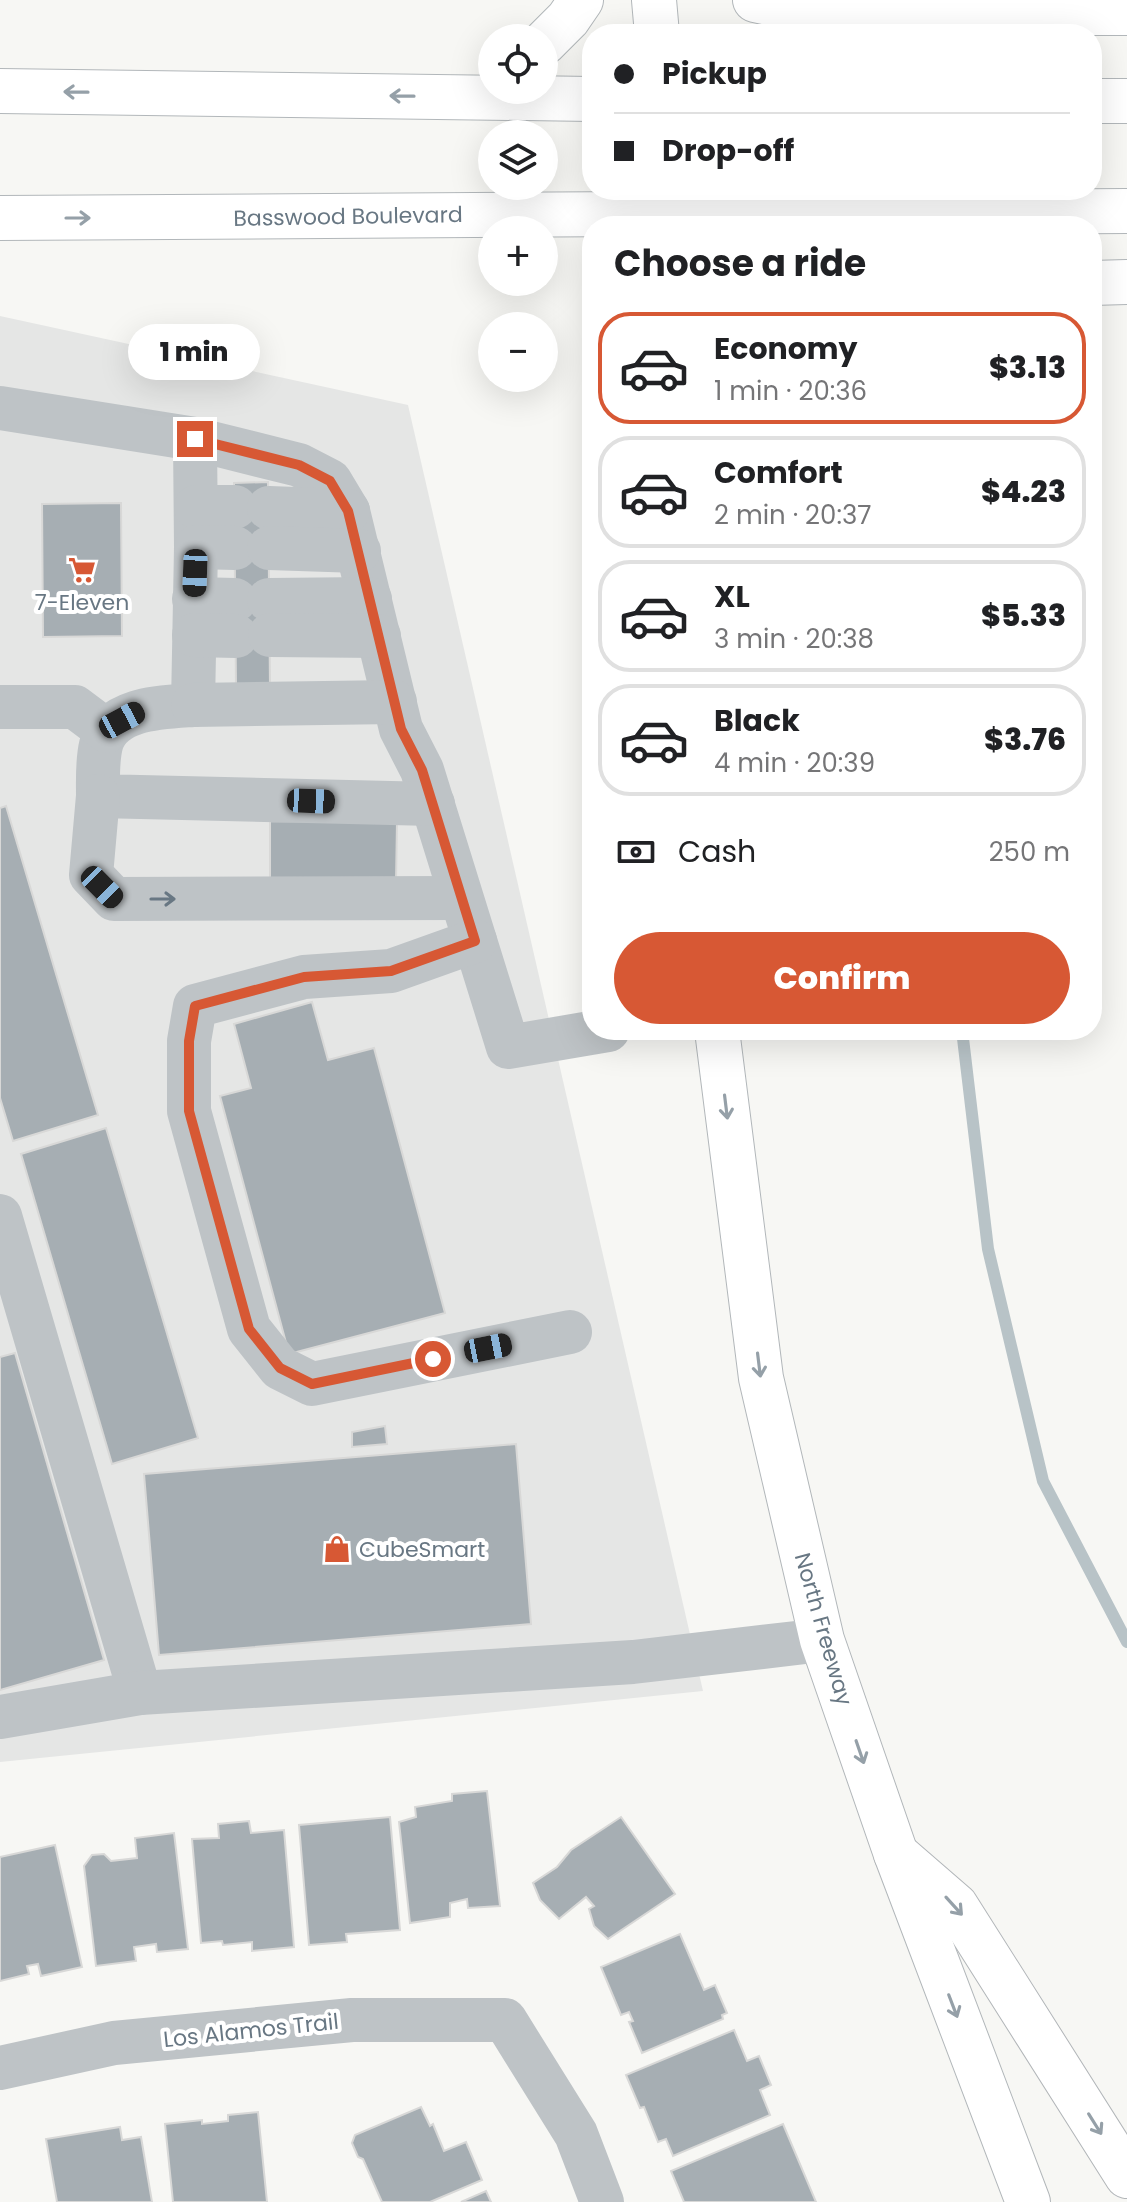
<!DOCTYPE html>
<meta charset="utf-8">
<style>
body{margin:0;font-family:Poppins,sans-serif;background:#f6f6f6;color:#202124;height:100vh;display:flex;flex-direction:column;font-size:30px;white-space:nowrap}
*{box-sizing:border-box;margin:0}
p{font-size:26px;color:#757577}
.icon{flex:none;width:44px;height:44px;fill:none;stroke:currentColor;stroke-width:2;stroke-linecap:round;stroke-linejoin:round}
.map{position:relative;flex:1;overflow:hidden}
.drawer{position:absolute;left:582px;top:216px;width:520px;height:824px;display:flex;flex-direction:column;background:#fff;border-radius:32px;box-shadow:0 8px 32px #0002}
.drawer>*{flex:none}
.hud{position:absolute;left:582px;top:24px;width:520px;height:176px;border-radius:32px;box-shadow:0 8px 32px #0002;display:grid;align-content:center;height:176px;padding:0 32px;background:#fff}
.buttons{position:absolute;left:478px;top:24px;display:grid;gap:16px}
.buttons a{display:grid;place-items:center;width:80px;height:80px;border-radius:50%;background:#fff;box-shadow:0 8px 32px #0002;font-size:40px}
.end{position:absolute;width:36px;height:36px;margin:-18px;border:10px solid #d75834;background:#fff;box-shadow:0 0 0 4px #fff}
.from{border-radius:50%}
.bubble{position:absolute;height:56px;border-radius:28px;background:#fff;box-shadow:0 8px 32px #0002;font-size:26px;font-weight:800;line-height:56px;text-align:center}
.car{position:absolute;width:24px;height:48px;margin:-24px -12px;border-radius:10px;box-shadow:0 0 6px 2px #0007;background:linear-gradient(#222 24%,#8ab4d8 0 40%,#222 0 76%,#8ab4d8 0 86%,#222 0)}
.hud b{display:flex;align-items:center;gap:28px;height:76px;font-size:30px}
.hud b+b{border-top:2px solid #e0e0e0}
.hud i{width:20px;height:20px;background:#202124}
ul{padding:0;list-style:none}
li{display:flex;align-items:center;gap:24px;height:112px;margin:0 16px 12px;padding:0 16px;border:4px solid #e0e0e0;border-radius:32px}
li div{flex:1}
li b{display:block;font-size:30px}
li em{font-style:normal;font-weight:800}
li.selected{border-color:#d75834}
li>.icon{width:72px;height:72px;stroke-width:1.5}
h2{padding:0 32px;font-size:36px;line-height:96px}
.pay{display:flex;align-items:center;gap:20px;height:88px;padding:0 32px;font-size:30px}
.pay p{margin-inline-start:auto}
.primary-button{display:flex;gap:16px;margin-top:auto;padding:16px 32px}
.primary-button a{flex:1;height:92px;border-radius:48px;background:#d75834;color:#fff;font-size:32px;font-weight:800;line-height:92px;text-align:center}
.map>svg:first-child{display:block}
.built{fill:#e5e6e5}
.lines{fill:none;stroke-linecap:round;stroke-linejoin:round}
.stream{stroke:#b8c3c7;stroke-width:12}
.building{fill:#a6aeb3;stroke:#d8d8d7;stroke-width:2}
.major-casing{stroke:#b2b7ba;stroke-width:46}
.highway-casing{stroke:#b2b6b9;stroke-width:46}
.path{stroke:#b9bcbe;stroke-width:5;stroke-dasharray:4 4;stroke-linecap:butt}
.minor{stroke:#bec3c6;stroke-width:44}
.major{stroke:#fff;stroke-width:44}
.highway{stroke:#fff;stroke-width:44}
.oneway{stroke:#95a0a8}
.oneway2{stroke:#687783}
.route{stroke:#d75834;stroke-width:10}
.labels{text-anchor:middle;stroke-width:8;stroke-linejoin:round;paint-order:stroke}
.street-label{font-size:22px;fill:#687783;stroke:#fff}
.poi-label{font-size:22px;fill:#687783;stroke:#fff}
</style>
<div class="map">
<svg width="1127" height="2202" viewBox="0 0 1127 2202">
<rect width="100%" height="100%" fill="#f7f7f4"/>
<path class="built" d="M0 316 408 405 703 1691 0 1762Z"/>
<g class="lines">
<path class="stream" d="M962 1030 988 1249 1043 1481 1127 1642"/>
</g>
<g class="building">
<path d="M268 482 270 686H236L234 483Z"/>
<path d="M121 503 122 636 43 637 42 504Z"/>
<path d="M6 806 98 1115 13 1141 0 1098V808Z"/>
<path d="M270 821 397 822 396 882 270 880Z"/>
<path d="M312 1002 328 1060 374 1048 445 1313 289 1354 220 1096 251 1088 234 1024Z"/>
<path d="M106 1128 198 1438 112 1464 21 1154Z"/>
<path d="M15 1353 104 1660 0 1690V1357Z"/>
<path d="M385 1426 387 1444 352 1447V1432Z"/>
<path d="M516 1444 531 1624 159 1655 144 1474Z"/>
<path d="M487 1791 500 1906 468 1908 467 1899 450 1903V1917L410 1923 399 1822 416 1817 415 1807 452 1801V1794Z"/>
<path d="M390 1817 400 1930 346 1934 347 1942 309 1945 299 1825Z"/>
<path d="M621 1817 675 1894 608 1939 594 1926 589 1909 594 1906 586 1897 559 1919 540 1900 533 1883 557 1867 571 1850Z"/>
<path d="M249 1821 251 1833 284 1830 294 1947 252 1951V1942L223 1945 222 1941 201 1943 192 1839 219 1838 218 1824Z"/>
<path d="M174 1833 188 1949 157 1952 156 1944 134 1947 136 1961 96 1966 84 1866 92 1855 104 1854 111 1861 137 1858 135 1838Z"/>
<path d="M55 1845 82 1967 41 1976 38 1964 27 1966 29 1974 0 1981V1857Z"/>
<path d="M680 1934 704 1990 715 1985 727 2013 722 2015 723 2019 642 2053 629 2022 633 2021 629 2012 621 2015 601 1967Z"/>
<path d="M734 2030 747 2061 759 2056 771 2085 760 2090 770 2115 673 2156 666 2139 658 2142 644 2107 640 2108 626 2075Z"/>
<path d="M421 2107 430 2126 433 2124 444 2151 466 2142 482 2180 430 2202H382L363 2159 358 2157 352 2143 355 2135Z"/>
<path d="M258 2112 267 2202H173L165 2124 202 2120V2124L228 2121V2115Z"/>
<path d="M783 2124 816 2202H684L671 2171Z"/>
<path d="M120 2127 122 2140 141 2137 152 2202H57L46 2139Z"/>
<path d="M486 2191 491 2202H461Z"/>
</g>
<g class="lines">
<g class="major-casing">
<g id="major">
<path d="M654 0 657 34"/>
<path d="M755 0 813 13H1127"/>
<path d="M544 43 568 19 581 0"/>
<path d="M0 91 592 99"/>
<path d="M1092 101H1127"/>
<path d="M0 218 1127 211"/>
<path d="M1092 283 1127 282"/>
<path d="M717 1030 761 1378 822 1640 896 1854 1028 2202"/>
</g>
</g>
<g class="highway-casing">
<path id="highway" d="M896 1854 956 1906 1127 2176"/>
</g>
<path class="path" d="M590 138V172"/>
<g class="minor">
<path d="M0 408 195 439 299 465 330 481 348 511 401 729 422 770 508 1047 608 1030"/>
<path d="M195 439 196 547 193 705C162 707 110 708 101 745 97 761 98 780 98 796L433 804"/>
<path d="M196 507H235"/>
<path d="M269 508 348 511"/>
<path d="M196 547 235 548"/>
<path d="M269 548 359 551"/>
<path d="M194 599 235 600"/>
<path d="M269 600 370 599"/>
<path d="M194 635 236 636"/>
<path d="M270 635 379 636"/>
<path d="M193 705 395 702"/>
<path d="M0 707H75L107 731"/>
<path d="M98 796 91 875 114 899 461 898"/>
<path d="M475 941 391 971 304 977 195 1006 189 1041V1111L249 1329 280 1368 312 1384 570 1332"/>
<path d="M0 1216 140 1693"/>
<path d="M0 1717 140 1693 633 1662 822 1640"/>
<path d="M0 2068 114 2043 352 2020H505L576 2134 602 2202"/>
</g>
<use href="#major" class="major"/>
<use href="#highway" class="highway"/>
</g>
<defs><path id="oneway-shaft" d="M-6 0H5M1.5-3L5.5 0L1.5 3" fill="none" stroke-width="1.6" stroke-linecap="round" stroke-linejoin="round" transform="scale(2)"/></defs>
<g class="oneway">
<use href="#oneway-shaft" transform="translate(76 92) rotate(-179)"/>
<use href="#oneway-shaft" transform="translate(402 96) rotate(-179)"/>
<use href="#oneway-shaft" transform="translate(78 218)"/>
<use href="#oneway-shaft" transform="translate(726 1107) rotate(83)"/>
<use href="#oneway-shaft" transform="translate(759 1365) rotate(83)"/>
<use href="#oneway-shaft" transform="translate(860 1752) rotate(71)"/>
<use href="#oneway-shaft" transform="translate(954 1906) rotate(48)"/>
<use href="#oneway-shaft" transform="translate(953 2006) rotate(69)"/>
<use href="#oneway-shaft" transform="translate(1095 2124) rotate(58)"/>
</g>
<use class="oneway2" href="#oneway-shaft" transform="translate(163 899)"/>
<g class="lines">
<path class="route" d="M195 439 299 465 330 481 348 511 401 729 422 770 475 941 391 971 304 977 195 1006 189 1041V1111L249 1329 280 1368 312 1384 433 1359"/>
</g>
<defs>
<g id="supermarket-bare" transform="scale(2.16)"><path d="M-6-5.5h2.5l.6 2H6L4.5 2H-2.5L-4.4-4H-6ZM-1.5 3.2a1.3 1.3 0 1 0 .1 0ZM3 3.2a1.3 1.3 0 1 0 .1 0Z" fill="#d75834" stroke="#fff" stroke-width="2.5" paint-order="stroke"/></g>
<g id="shop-bare" transform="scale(2.16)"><path d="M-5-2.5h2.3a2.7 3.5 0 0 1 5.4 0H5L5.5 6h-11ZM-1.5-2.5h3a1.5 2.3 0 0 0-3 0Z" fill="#d75834" stroke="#fff" stroke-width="2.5" paint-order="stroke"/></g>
</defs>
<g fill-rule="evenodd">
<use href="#supermarket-bare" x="82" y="570"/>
<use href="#shop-bare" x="337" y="1549"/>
</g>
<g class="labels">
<g class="street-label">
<text transform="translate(348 216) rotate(-1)" y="8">Basswood Boulevard</text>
<text transform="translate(824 1629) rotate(74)" y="8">North Freeway</text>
<text transform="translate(251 2030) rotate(-6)" y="8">Los Alamos Trail</text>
</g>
<g class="poi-label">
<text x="82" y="610">7-Eleven</text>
<text x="359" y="1557" text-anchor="start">CubeSmart</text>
</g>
</g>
</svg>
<div class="buttons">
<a><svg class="icon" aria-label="locate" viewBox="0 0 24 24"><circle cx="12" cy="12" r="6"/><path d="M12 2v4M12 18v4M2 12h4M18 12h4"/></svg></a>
<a><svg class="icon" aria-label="layers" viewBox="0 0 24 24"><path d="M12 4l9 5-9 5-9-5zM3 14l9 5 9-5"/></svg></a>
<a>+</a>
<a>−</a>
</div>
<i class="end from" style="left:433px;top:1359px"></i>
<i class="end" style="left:195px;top:439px"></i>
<div class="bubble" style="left:128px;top:324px;width:132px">1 min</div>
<i class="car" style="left:195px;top:573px;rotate:182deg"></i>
<i class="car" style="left:122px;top:720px;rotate:62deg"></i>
<i class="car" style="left:311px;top:801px;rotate:92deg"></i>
<i class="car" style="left:102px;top:887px;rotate:135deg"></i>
<i class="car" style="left:488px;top:1348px;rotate:79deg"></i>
<div class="hud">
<b><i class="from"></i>Pickup</b>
<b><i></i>Drop-off</b>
</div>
<section class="drawer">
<h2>Choose a ride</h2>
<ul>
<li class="selected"><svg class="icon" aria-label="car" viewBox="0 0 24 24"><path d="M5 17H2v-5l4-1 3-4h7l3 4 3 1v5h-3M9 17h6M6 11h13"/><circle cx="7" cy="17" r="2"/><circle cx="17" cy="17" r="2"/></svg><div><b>Economy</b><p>1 min · 20:36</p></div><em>$3.13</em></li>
<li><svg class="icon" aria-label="car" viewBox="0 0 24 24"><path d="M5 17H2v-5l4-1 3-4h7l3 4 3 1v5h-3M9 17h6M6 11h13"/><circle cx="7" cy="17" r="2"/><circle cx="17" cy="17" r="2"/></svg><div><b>Comfort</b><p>2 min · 20:37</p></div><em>$4.23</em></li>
<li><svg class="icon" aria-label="car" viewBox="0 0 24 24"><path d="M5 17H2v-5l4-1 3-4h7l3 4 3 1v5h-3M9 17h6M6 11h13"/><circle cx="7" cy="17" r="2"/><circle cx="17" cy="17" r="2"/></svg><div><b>XL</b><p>3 min · 20:38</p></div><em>$5.33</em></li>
<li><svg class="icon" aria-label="car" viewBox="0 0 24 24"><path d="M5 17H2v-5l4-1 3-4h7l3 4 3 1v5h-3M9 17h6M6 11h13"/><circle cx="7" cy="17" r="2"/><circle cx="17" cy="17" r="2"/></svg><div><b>Black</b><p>4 min · 20:39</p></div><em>$3.76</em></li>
</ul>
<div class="pay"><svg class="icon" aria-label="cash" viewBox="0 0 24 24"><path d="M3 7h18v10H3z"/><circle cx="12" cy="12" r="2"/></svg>Cash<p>250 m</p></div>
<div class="primary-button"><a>Confirm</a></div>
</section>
</div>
